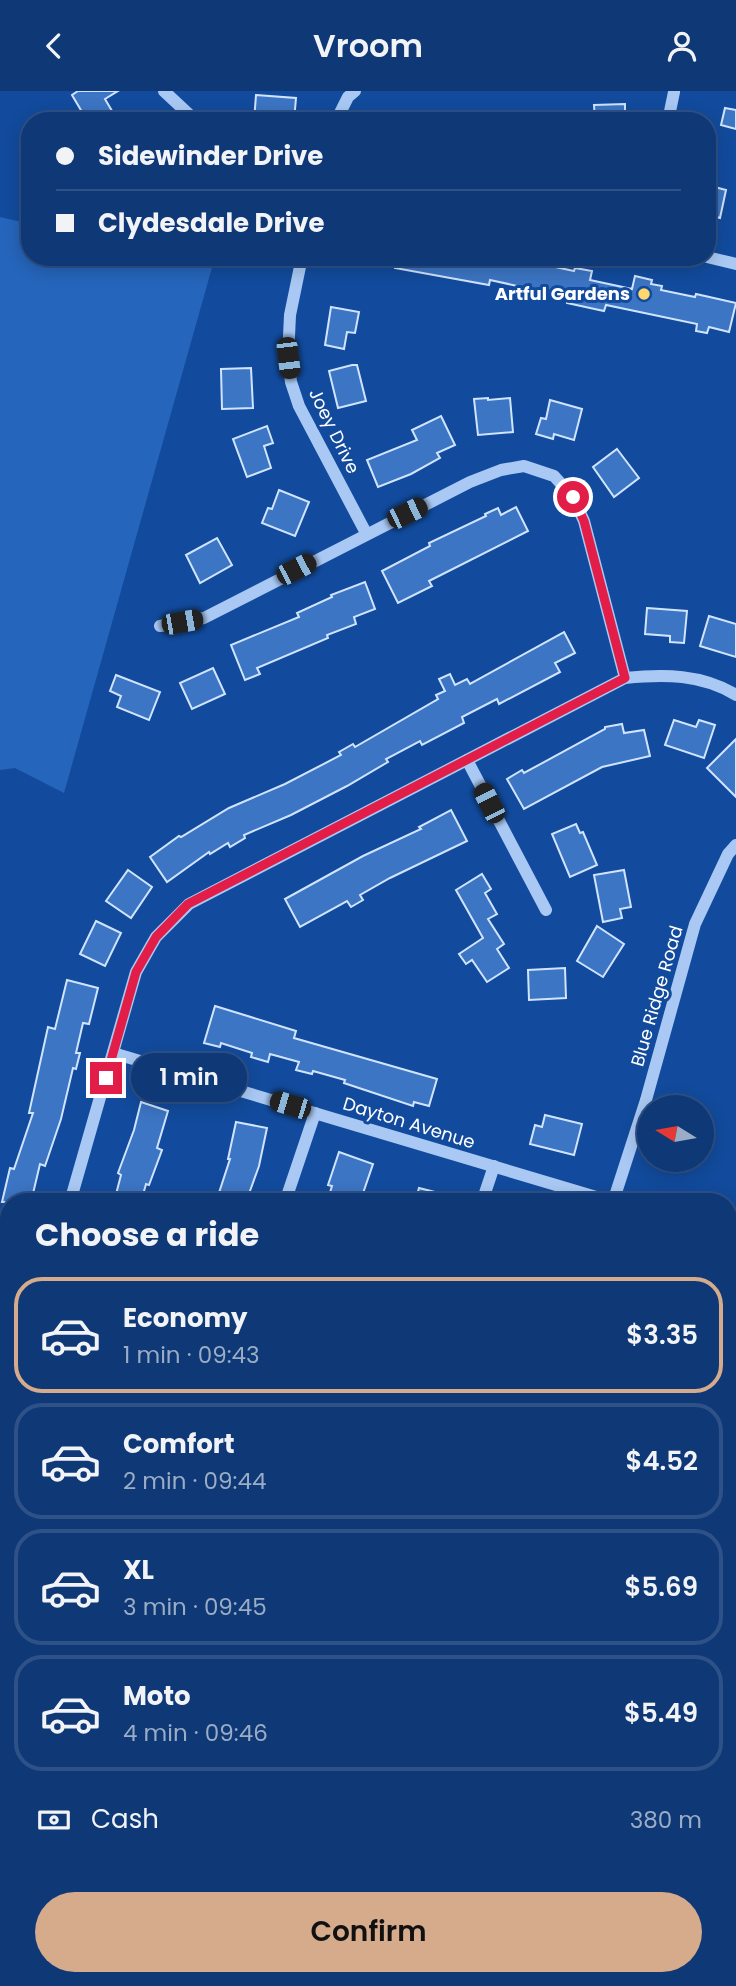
<!DOCTYPE html>
<meta charset="utf-8">
<style>
body{margin:0;font-family:Poppins,sans-serif;background:#173f7b;color:#f1f3f6;height:100vh;display:flex;flex-direction:column;font-size:26px;white-space:nowrap}
*{box-sizing:border-box;margin:0}
p{font-size:23px;color:#9bacc5}
.icon{flex:none;width:38px;height:38px;fill:none;stroke:currentColor;stroke-width:2;stroke-linecap:round;stroke-linejoin:round}
.map{position:relative;flex:1;overflow:hidden}
.panel{position:absolute;left:0px;top:1102px;width:737px;height:793px;display:flex;flex-direction:column;background:#0e3876;border-radius:28px 28px 0 0;box-shadow:0 4px 18px #0003,0 0 0 2px #2e5288}
.panel>*{flex:none}
.banner{position:absolute;left:21px;top:21px;width:695px;height:154px;border-radius:28px;box-shadow:0 4px 18px #0003,0 0 0 2px #2e5288;display:grid;align-content:center;height:154px;padding:0 35px;background:#0e3876}
.needle{width:46px;rotate:281deg}
.controls{position:absolute;left:637px;top:1004px;display:grid;gap:14px}
.controls a{display:grid;place-items:center;width:77px;height:77px;border-radius:50%;background:#0e3876;box-shadow:0 4px 18px #0003,0 0 0 2px #2e5288;font-size:35px}
.end{position:absolute;width:32px;height:32px;margin:-16px;border:9px solid #e11d48;background:#fff;box-shadow:0 0 0 4px #fff}
.from{border-radius:50%}
.bubble{position:absolute;height:49px;border-radius:24px;background:#0e3876;box-shadow:0 4px 18px #0003,0 0 0 2px #2e5288;font-size:23px;font-weight:600;line-height:49px;text-align:center}
.car{position:absolute;width:21px;height:42px;margin:-21px -10px;border-radius:9px;box-shadow:0 0 5px 2px #0007;background:linear-gradient(#222 24%,#8ab4d8 0 40%,#222 0 76%,#8ab4d8 0 86%,#222 0)}
.banner b{display:flex;align-items:center;gap:24px;height:66px;font-size:26px}
.banner b+b{border-top:2px solid #2e5288}
.banner i{width:18px;height:18px;background:#f1f3f6}
ul{padding:0;list-style:none}
li{display:flex;align-items:center;gap:21px;height:116px;margin:0 14px 10px;padding:0 21px;border:4px solid #2e5288;border-radius:28px}
li div{flex:1}
li b{display:block;font-size:26px}
li em{font-style:normal;font-weight:600}
li.on{border-color:#d6ab8b}
li>.icon{width:63px;height:63px;stroke-width:1.5}
h2{padding:0 35px;font-size:32px;line-height:84px}
.pay{display:flex;align-items:center;gap:18px;height:77px;padding:0 35px;font-size:26px}
.pay p{margin-inline-start:auto}
.action{display:flex;gap:14px;margin-top:auto;padding:14px 35px}
.action a{flex:1;height:80px;border-radius:42px;background:#d6ab8b;color:#111;font-size:28px;font-weight:600;line-height:80px;text-align:center}
header{display:flex;justify-content:space-between;align-items:center;height:91px;padding:0 35px;background:#0e3876;font-size:32px;font-weight:600}
.map>svg:first-child{display:block}
.green{fill:#2565bb}
.building{fill:#3c75c4;stroke:#d1e4fe;stroke-width:2}
.lines{fill:none;stroke-linecap:round;stroke-linejoin:round}
.minor{stroke:#a9c9f4;stroke-width:12}
.route{stroke:#e11d48;stroke-width:9}
.poi-dot{fill:#ffd86c;stroke:#124b9d;stroke-width:2.5}
.labels{text-anchor:middle;stroke-width:6;stroke-linejoin:round;paint-order:stroke}
.poi-label{font-size:18px;font-weight:bold;fill:#fff;stroke:#124b9d;text-anchor:end}
.street-label{font-size:18px;fill:#fff;stroke:#124b9d}
</style>
<header><svg class="icon" aria-label="back" viewBox="0 0 24 24"><path d="M15 5l-7 7 7 7"/></svg>Vroom<svg class="icon" aria-label="person" viewBox="0 0 24 24"><circle cx="12" cy="8" r="4"/><path d="M4 21q1-7 8-7t8 7"/></svg></header>
<div class="map">
<svg width="736" height="1895" viewBox="0 0 736 1895">
<rect width="100%" height="100%" fill="#124b9d"/>
<path class="green" d="M0 126 30 133V166H182L213 173 64 702 15 677 0 679Z"/>
<g class="building">
<path d="M78 0H118L105 8 115 25 107 30H67L82 21 72 4Z"/>
<path d="M256 4 296 7 294 30H254Z"/>
<path d="M625 13V30H595L594 14Z"/>
<path d="M725 17 736 19V38L721 34Z"/>
<path d="M707 94 726 99 720 127 707 124Z"/>
<path d="M397 166H473L512 175 514 167 574 180 575 177 592 180 590 189 632 198 635 185 652 189 651 193 662 195 661 199 695 206 696 203 736 212 729 241 709 236 707 242 696 240 697 233 606 214 604 220 567 212 568 206 490 189 489 194 395 177Z"/>
<path d="M331 216 359 221 355 242 347 241 344 258 325 254Z"/>
<path d="M352 274H357L366 310 338 317 329 280Z"/>
<path d="M251 277 253 317 222 318 221 278Z"/>
<path d="M488 307V309L510 307 513 341 478 344 474 308Z"/>
<path d="M550 309 582 318 574 349 554 343 553 348 536 343 541 327 546 328Z"/>
<path d="M441 325 455 354 437 362 440 367 411 383 378 396 367 369 417 349 412 339Z"/>
<path d="M267 335 273 352 264 355 271 377 247 386 233 348Z"/>
<path d="M617 358 639 387 614 406 593 376Z"/>
<path d="M279 399 309 411 295 445 262 432 268 417 272 418Z"/>
<path d="M516 416 528 440 429 490 432 495 398 512 382 480 430 455 429 452 486 425 485 423 498 417 501 424Z"/>
<path d="M217 447 232 474 200 492 186 464Z"/>
<path d="M365 491 375 518 354 526 356 533 327 544 328 547 257 577 260 583 245 589 231 554 299 526 297 522 332 506 331 504Z"/>
<path d="M647 517 687 520 684 552 670 551V545L645 543Z"/>
<path d="M709 525 736 533V566L700 555Z"/>
<path d="M564 541 575 562 555 572 560 581 499 613 497 608 462 626 464 632 422 654 420 650 386 668 388 671 347 695 291 724 244 744 245 747 230 756 228 752 210 763 209 761 167 791 150 766 179 745 181 746 229 717 285 693 341 664 339 661 353 653 355 656 438 608 436 604 445 600 439 588 450 583 455 594 467 588 470 593Z"/>
<path d="M213 577 225 603 192 618 180 592Z"/>
<path d="M116 584 160 601 149 629 117 616 121 605 110 600Z"/>
<path d="M674 629 696 636 699 629 715 634 704 667 665 654Z"/>
<path d="M622 633 624 642 644 639 650 665 602 676 524 718 507 688 522 679 524 682 605 638V636Z"/>
<path d="M736 648V706L707 677Z"/>
<path d="M451 719 467 750 390 787 360 804 363 809 351 816 347 810 300 836 285 808 363 765 421 738 419 736Z"/>
<path d="M576 733 580 742 583 741 597 774 570 786 552 743Z"/>
<path d="M128 779 152 796 131 827 106 810Z"/>
<path d="M624 779 631 816 620 818 622 827 603 831 594 784Z"/>
<path d="M482 783 491 798 485 802 497 823 488 828 504 853 497 858 509 877 487 891 472 869 466 873 459 863 483 847 456 799Z"/>
<path d="M96 830 121 842 105 875 80 863Z"/>
<path d="M597 835 624 853 603 886 577 870Z"/>
<path d="M565 877 566 907 529 909 528 879Z"/>
<path d="M67 889 98 897 89 933 83 932 76 962H80L76 978 73 977 61 1028 45 1075 40 1073 31 1111H2L10 1077 14 1078 33 1022H29L48 936 55 938Z"/>
<path d="M215 915 296 940 294 947 437 988 429 1015 414 1011 413 1015 344 992 345 989 313 980 312 983 296 979 299 971 270 963 268 971 251 966 252 962 221 952 220 956 204 952Z"/>
<path d="M141 1011 168 1020 157 1057 162 1059 149 1094 146 1093 141 1111H114L121 1084 118 1082 134 1039Z"/>
<path d="M545 1024 582 1033 574 1064 530 1053 535 1034 542 1036Z"/>
<path d="M236 1031 267 1037 259 1075 246 1111H216L230 1068H228Z"/>
<path d="M339 1061 373 1073 360 1111H327L332 1095 328 1094Z"/>
<path d="M419 1097 459 1107 458 1111H415Z"/>
</g>
<g class="lines">
<g class="minor">
<path d="M164 0 196 30"/>
<path d="M336 30 348 6 355 0"/>
<path d="M668 30 674 1"/>
<path d="M302 166 290 224 288 267 291 291 299 315 366 442"/>
<path d="M707 166 736 173"/>
<path d="M160 535 204 527 470 391 501 379 524 375 554 385 573 406 584 430 625 587"/>
<path d="M467 669 546 819"/>
<path d="M113 962 613 1111"/>
<path d="M70 1111 136 881 156 846 189 813 625 587C664 583 702 583 736 604"/>
<path d="M285 1111 315 1022"/>
<path d="M482 1111 494 1075"/>
<path d="M613 1111 646 1009 695 833 728 763 736 754"/>
<path d="M0 1192 9 1196"/>
<path d="M728 1231 736 1230"/>
<path d="M0 1272 9 1254"/>
<path d="M0 1810 9 1812"/>
<path d="M728 1879 736 1873"/>
<path d="M396 1895 398 1886"/>
<path d="M712 1895 720 1886"/>
</g>
</g>
<g class="lines">
<path class="route" d="M106 987 136 881 156 846 188 813 625 587 584 430 573 406"/>
</g>
<circle class="poi-dot" cx="644" cy="203" r="7"/>
<g class="labels">
<g class="poi-label">
<text x="630" y="209">Artful Gardens</text>
</g>
<g class="street-label">
<text transform="translate(334 340) rotate(64)" y="6">Joey Drive</text>
<text transform="translate(657 905) rotate(-74)" y="6">Blue Ridge Road</text>
<text transform="translate(409 1032) rotate(17)" y="6">Dayton Avenue</text>
</g>
</g>
</svg>
<div class="controls">
<a><svg class="needle" viewBox="-14 -14 28 28"><path d="M0-13l5 13h-10z" fill="#e53935"/><path d="M0 13l5-13h-10z" fill="#9bacc5"/></svg></a>
</div>
<i class="end from" style="left:573px;top:406px"></i>
<i class="end" style="left:106px;top:987px"></i>
<div class="bubble" style="left:131px;top:962px;width:116px">1 min</div>
<i class="car" style="left:288px;top:267px;rotate:173deg"></i>
<i class="car" style="left:407px;top:422px;rotate:64deg"></i>
<i class="car" style="left:296px;top:478px;rotate:63deg"></i>
<i class="car" style="left:182px;top:531px;rotate:80deg"></i>
<i class="car" style="left:489px;top:712px;rotate:333deg"></i>
<i class="car" style="left:290px;top:1014px;rotate:287deg"></i>
<div class="banner">
<b><i class="from"></i>Sidewinder Drive</b>
<b><i></i>Clydesdale Drive</b>
</div>
<section class="panel">
<h2>Choose a ride</h2>
<ul>
<li class="on"><svg class="icon" aria-label="car" viewBox="0 0 24 24"><path d="M5 17H2v-5l4-1 3-4h7l3 4 3 1v5h-3M9 17h6M6 11h13"/><circle cx="7" cy="17" r="2"/><circle cx="17" cy="17" r="2"/></svg><div><b>Economy</b><p>1 min · 09:43</p></div><em>$3.35</em></li>
<li><svg class="icon" aria-label="car" viewBox="0 0 24 24"><path d="M5 17H2v-5l4-1 3-4h7l3 4 3 1v5h-3M9 17h6M6 11h13"/><circle cx="7" cy="17" r="2"/><circle cx="17" cy="17" r="2"/></svg><div><b>Comfort</b><p>2 min · 09:44</p></div><em>$4.52</em></li>
<li><svg class="icon" aria-label="car" viewBox="0 0 24 24"><path d="M5 17H2v-5l4-1 3-4h7l3 4 3 1v5h-3M9 17h6M6 11h13"/><circle cx="7" cy="17" r="2"/><circle cx="17" cy="17" r="2"/></svg><div><b>XL</b><p>3 min · 09:45</p></div><em>$5.69</em></li>
<li><svg class="icon" aria-label="car" viewBox="0 0 24 24"><path d="M5 17H2v-5l4-1 3-4h7l3 4 3 1v5h-3M9 17h6M6 11h13"/><circle cx="7" cy="17" r="2"/><circle cx="17" cy="17" r="2"/></svg><div><b>Moto</b><p>4 min · 09:46</p></div><em>$5.49</em></li>
</ul>
<div class="pay"><svg class="icon" aria-label="cash" viewBox="0 0 24 24"><path d="M3 7h18v10H3z"/><circle cx="12" cy="12" r="2"/></svg>Cash<p>380 m</p></div>
<div class="action"><a>Confirm</a></div>
</section>
</div>
